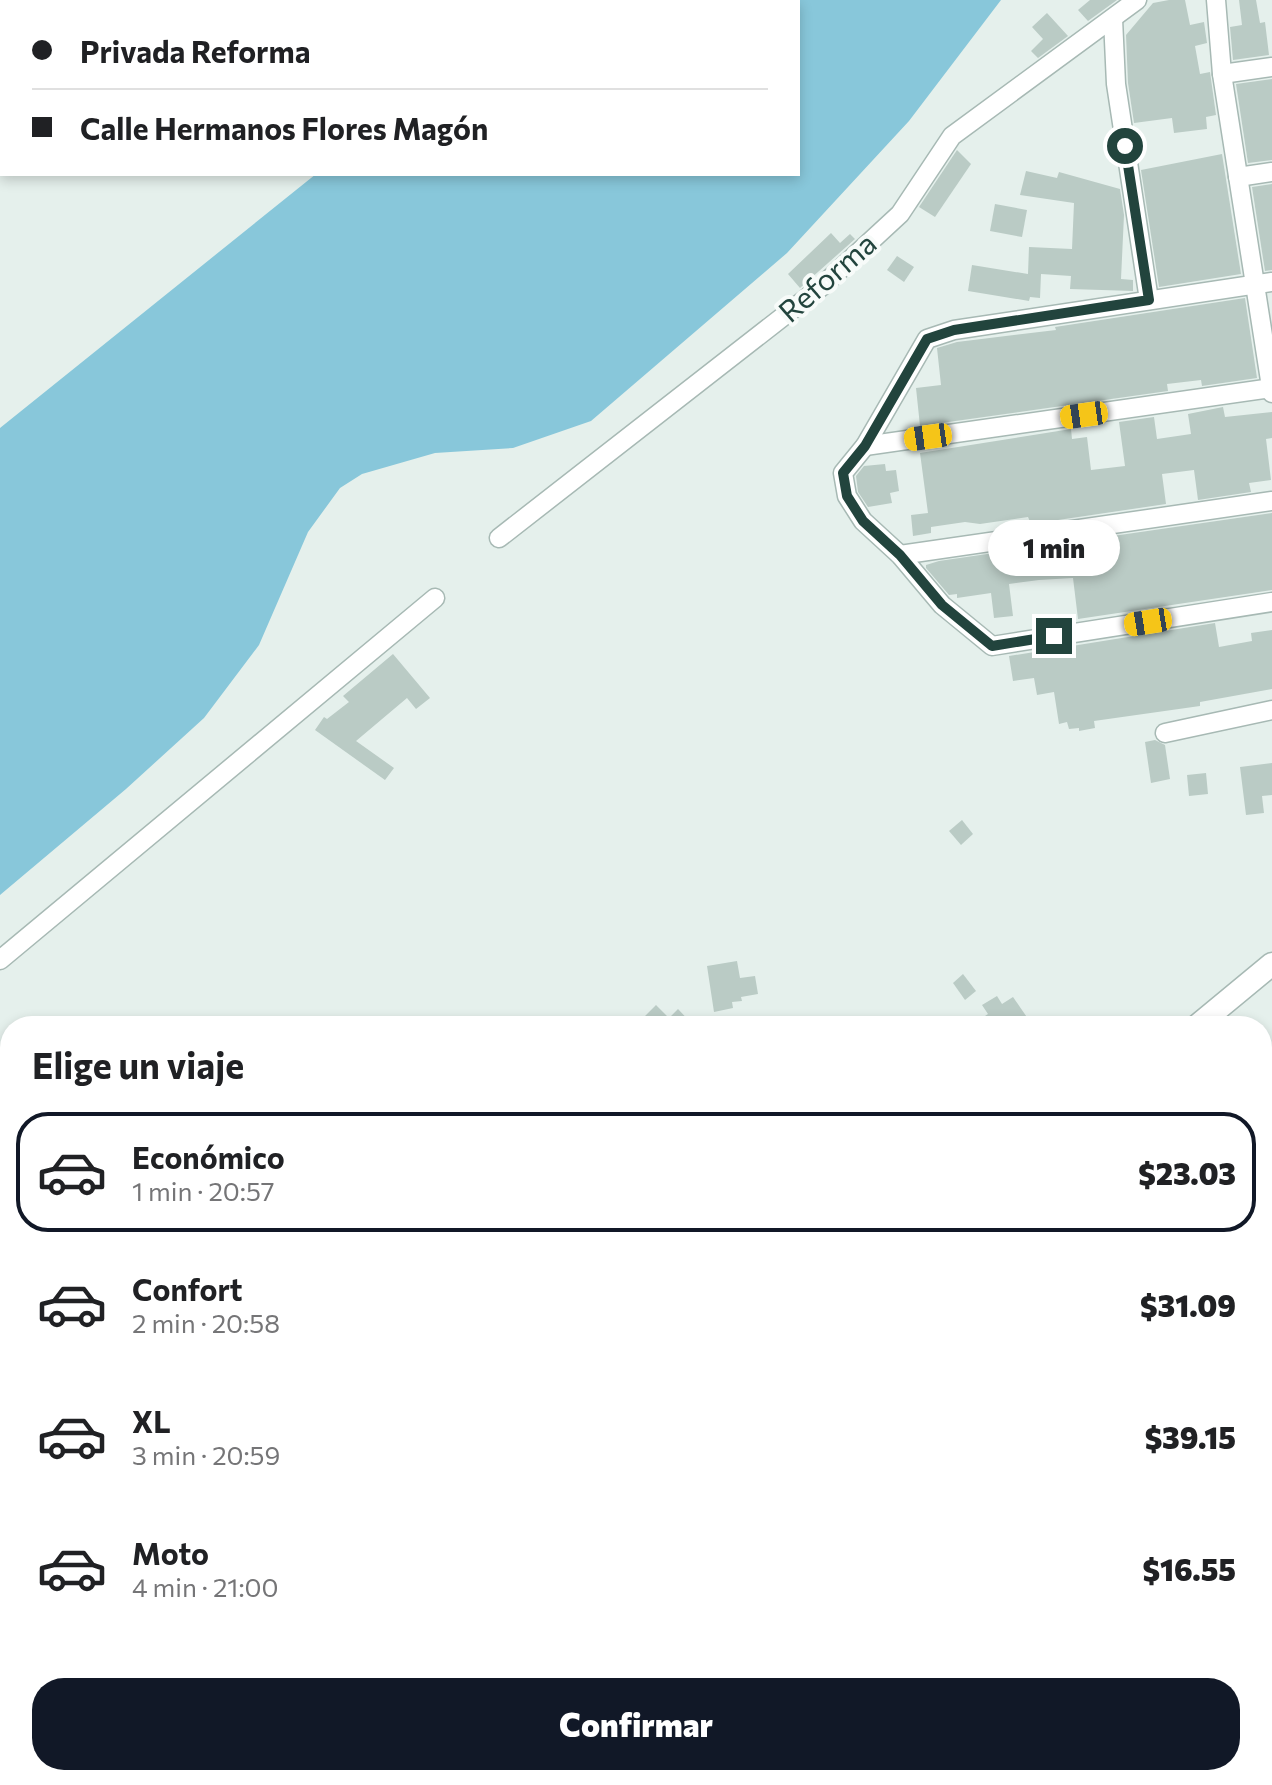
<!DOCTYPE html>
<html lang="es">
<meta charset="utf-8">
<style>
body{margin:0;font-family:Commissioner,sans-serif;background:#f6f6f6;color:#202124;height:100vh;display:flex;flex-direction:column;font-size:30px;white-space:nowrap}
*{box-sizing:border-box;margin:0}
p{font-size:26px;color:#757577}
.icon{flex:none;width:44px;height:44px;fill:none;stroke:currentColor;stroke-width:2;stroke-linecap:round;stroke-linejoin:round}
.map{position:relative;flex:1;overflow:hidden}
.sheet{position:absolute;left:0px;top:1016px;width:1272px;height:770px;display:flex;flex-direction:column;background:#fff;border-radius:32px 32px 0 0;box-shadow:0 4px 12px #0003}
.sheet>*{flex:none}
.guide{position:absolute;left:0px;top:0px;width:800px;height:176px;box-shadow:0 4px 12px #0003;display:grid;align-content:center;height:176px;padding:0 32px;background:#fff}
.end{position:absolute;width:36px;height:36px;margin:-18px;border:10px solid #22443d;background:#fff;box-shadow:0 0 0 4px #fff}
.from{border-radius:50%}
.bubble{position:absolute;height:56px;border-radius:28px;background:#fff;box-shadow:0 4px 12px #0003;font-size:26px;font-weight:800;line-height:56px;text-align:center}
.car{position:absolute;width:24px;height:48px;margin:-24px -12px;border-radius:10px;box-shadow:0 0 6px 2px #0007;background:linear-gradient(#f5c518 24%,#345 0 40%,#f5c518 0 76%,#345 0 86%,#f5c518 0)}
.guide b{display:flex;align-items:center;gap:28px;height:76px;font-size:30px}
.guide b+b{border-top:2px solid #e0e0e0}
.guide i{width:20px;height:20px;background:#202124}
ul{padding:0;list-style:none}
li{display:flex;align-items:center;gap:24px;height:120px;margin:0 16px 12px;padding:0 16px;border:4px solid transparent;border-radius:32px}
li div{flex:1}
li b{display:block;font-size:30px}
li em{font-style:normal;font-weight:800}
li.current{border-color:#111827}
li>.icon{width:72px;height:72px;stroke-width:1.5}
h2{padding:0 32px;font-size:36px;line-height:96px}
.button{display:flex;gap:16px;margin-top:auto;padding:16px 32px}
.button a{flex:1;height:92px;border-radius:32px;background:#111827;color:#fff;font-size:32px;font-weight:800;line-height:92px;text-align:center}
.map>svg:first-child{display:block}
.water{fill:#88c7da}
.building{fill:#bacbc5}
.lines{fill:none;stroke-linecap:round;stroke-linejoin:round}
.minor-casing{stroke:#a7b9b4;stroke-width:21}
.tertiary-casing{stroke:#a7b9b4;stroke-width:25}
.minor{stroke:#fff;stroke-width:18}
.tertiary{stroke:#fff;stroke-width:22}
.route{stroke:#22443d;stroke-width:10}
.labels{text-anchor:middle;stroke-width:8;stroke-linejoin:round;paint-order:stroke}
.street-label{font-size:30px;fill:#22443d;stroke:#f7fbf9}
</style>
<div class="map">
<svg width="1272" height="1785" viewBox="0 0 1272 1785">
<rect width="100%" height="100%" fill="#e5f0ec"/>
<path class="water" d="M532 0H1001L909 121 787 253 591 421 513 448 435 453 362 474 340 488 308 532 259 645 204 718 126 789 0 895V428L316 174H798V2H530Z"/>
<g class="building">
<path d="M1090 0H1117L1088 21 1078 10Z"/>
<path d="M1169 0H1185L1190 25 1204 22 1207 43 1195 46 1200 74 1210 72 1216 115 1206 117 1207 129 1174 133 1172 118 1134 123 1128 83 1126 35 1153 3Z"/>
<path d="M1239 0H1256L1260 23 1265 22 1269 55 1233 60 1230 27 1242 25Z"/>
<path d="M1047 13 1068 36 1038 58 1031 51 1043 39 1032 27Z"/>
<path d="M1272 79V160L1248 163 1236 84Z"/>
<path d="M957 150 971 164 935 217 919 207Z"/>
<path d="M1222 154 1241 274 1159 287 1141 170Z"/>
<path d="M1026 171 1057 178 1059 172 1120 189 1124 215 1121 279 1133 280V291L1070 289 1071 276 1041 274 1040 298 1030 297 1029 301 968 291 972 265 1028 274 1029 247 1072 249 1074 203 1020 195Z"/>
<path d="M1272 184V270L1265 271 1252 187Z"/>
<path d="M995 204 1027 210 1022 237 990 231Z"/>
<path d="M831 233 840 243 850 234 855 239 800 288 788 274Z"/>
<path d="M897 256 914 267 904 282 887 270Z"/>
<path d="M1245 298 1257 378 1202 386 1201 380 1167 384 1168 391 920 426 916 388 941 385 937 348 957 342 1056 330 1055 327Z"/>
<path d="M1223 407 1225 417 1272 412V438L1266 439 1271 480 1249 483 1251 492 1198 500 1194 470 1162 474 1166 504 1031 524 1028 517 980 524 965 522 931 527V533L913 536 911 515 928 513 920 453 1071 429 1072 439 1087 437 1091 470 1125 466 1119 422 1154 417 1157 439 1191 434 1188 414Z"/>
<path d="M885 464 886 471 896 470 899 491 890 493 892 503 868 507 858 492 856 476 864 466Z"/>
<path d="M1272 513V590L1078 619 1073 578 1039 580 1009 584 1013 616 994 618 991 593 957 598V594L949 595 926 568V565L939 561Z"/>
<path d="M1215 623 1219 647 1252 641 1251 633 1272 630V689L1200 702V706L1094 721 1095 728 1079 731V728L1069 729 1067 722 1059 724 1054 692 1037 695 1034 678 1013 681 1009 656Z"/>
<path d="M393 654 430 698 416 709 407 698 356 741 394 768 385 780 315 730 324 717 327 719 349 702 343 696Z"/>
<path d="M1155 740 1165 745 1170 779 1151 783 1145 742Z"/>
<path d="M1272 763V795L1262 796 1264 813 1246 815 1240 767Z"/>
<path d="M1206 773 1208 794 1189 796 1187 775Z"/>
<path d="M962 820 973 834 961 845 949 831Z"/>
<path d="M737 961 740 978 755 976 758 994 741 997 742 1001 732 1002 733 1008 714 1012 707 966Z"/>
<path d="M963 974 976 991 965 1000 953 983Z"/>
<path d="M997 996 1002 1004 1013 997 1033 1026H987L982 1018 988 1014 982 1005Z"/>
<path d="M656 1005 669 1018 678 1009 694 1026H655L645 1016Z"/>
</g>
<g class="lines">
<g class="minor-casing">
<g id="minor">
<path d="M1216 0 1222 74 1272 393"/>
<path d="M1113 19 1116 84 1149 300"/>
<path d="M1222 74 1272 67"/>
<path d="M1238 177 1272 172"/>
<path d="M1272 282 954 330 927 339 865 446 843 473 847 496 863 521 900 555 942 605 992 646 1272 602"/>
<path d="M865 446 1272 388"/>
<path d="M499 538 821 287 900 214 952 136 1137 0"/>
<path d="M900 555 1272 501"/>
<path d="M1165 733 1272 710"/>
<path d="M0 960 435 598"/>
</g>
</g>
<g class="tertiary-casing">
<g id="tertiary">
<path d="M1197 1026 1272 964"/>
<path d="M0 1672 10 1677"/>
<path d="M219 1776 228 1781 235 1776"/>
</g>
</g>
<use href="#minor" class="minor"/>
<use href="#tertiary" class="tertiary"/>
</g>
<g class="lines">
<path class="route" d="M1054 636 992 646 942 605 900 555 863 521 847 496 843 473 865 446 927 339 954 330 1149 300 1125 146"/>
</g>
<g class="labels">
<g class="street-label">
<text transform="translate(828 278) rotate(-41)" y="10">Reforma</text>
</g>
</g>
</svg>
<i class="end from" style="left:1125px;top:146px"></i>
<i class="end" style="left:1054px;top:636px"></i>
<div class="bubble" style="left:988px;top:520px;width:132px">1 min</div>
<i class="car" style="left:1084px;top:415px;rotate:262deg"></i>
<i class="car" style="left:928px;top:437px;rotate:262deg"></i>
<i class="car" style="left:1148px;top:622px;rotate:261deg"></i>
<div class="guide">
<b><i class="from"></i>Privada Reforma</b>
<b><i></i>Calle Hermanos Flores Magón</b>
</div>
<section class="sheet">
<h2>Elige un viaje</h2>
<ul>
<li class="current"><svg class="icon" aria-label="car" viewBox="0 0 24 24"><path d="M5 17H2v-5l4-1 3-4h7l3 4 3 1v5h-3M9 17h6M6 11h13"/><circle cx="7" cy="17" r="2"/><circle cx="17" cy="17" r="2"/></svg><div><b>Económico</b><p>1 min · 20:57</p></div><em>$23.03</em></li>
<li><svg class="icon" aria-label="car" viewBox="0 0 24 24"><path d="M5 17H2v-5l4-1 3-4h7l3 4 3 1v5h-3M9 17h6M6 11h13"/><circle cx="7" cy="17" r="2"/><circle cx="17" cy="17" r="2"/></svg><div><b>Confort</b><p>2 min · 20:58</p></div><em>$31.09</em></li>
<li><svg class="icon" aria-label="car" viewBox="0 0 24 24"><path d="M5 17H2v-5l4-1 3-4h7l3 4 3 1v5h-3M9 17h6M6 11h13"/><circle cx="7" cy="17" r="2"/><circle cx="17" cy="17" r="2"/></svg><div><b>XL</b><p>3 min · 20:59</p></div><em>$39.15</em></li>
<li><svg class="icon" aria-label="car" viewBox="0 0 24 24"><path d="M5 17H2v-5l4-1 3-4h7l3 4 3 1v5h-3M9 17h6M6 11h13"/><circle cx="7" cy="17" r="2"/><circle cx="17" cy="17" r="2"/></svg><div><b>Moto</b><p>4 min · 21:00</p></div><em>$16.55</em></li>
</ul>
<div class="button"><a>Confirmar</a></div>
</section>
</div>
